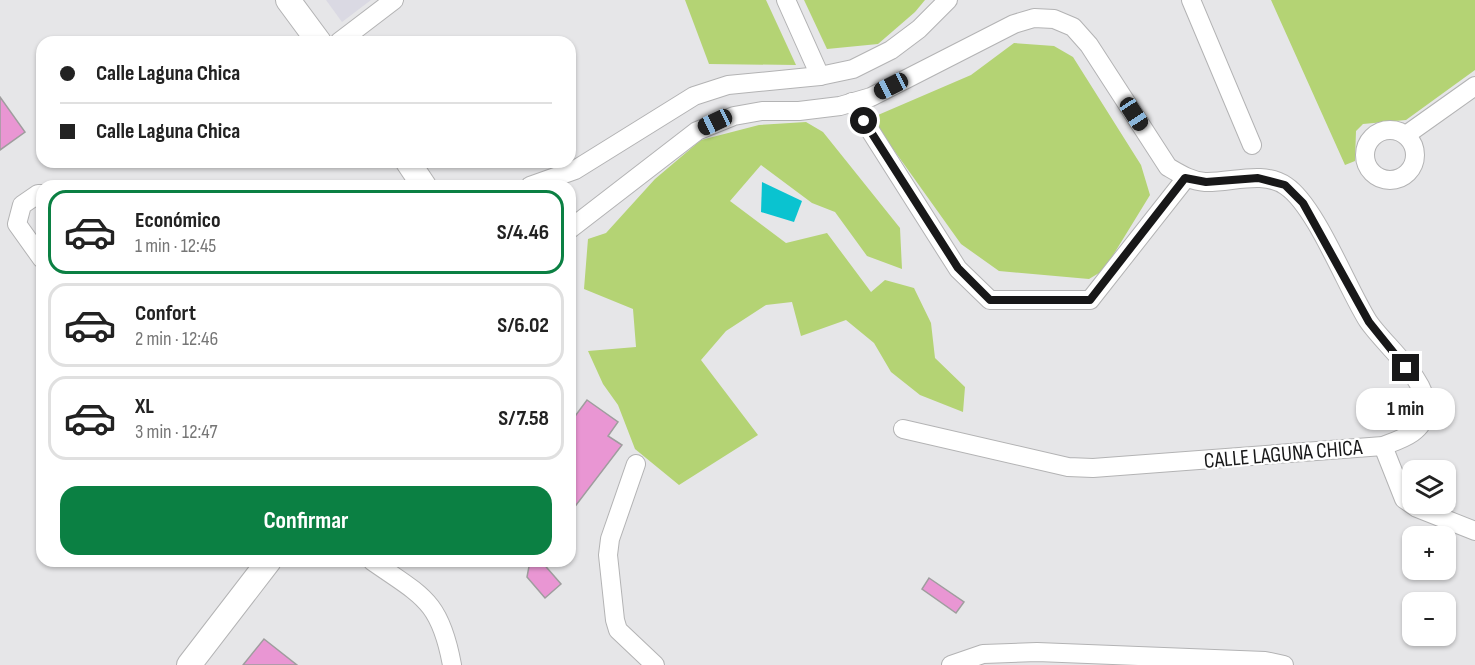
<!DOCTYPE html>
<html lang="es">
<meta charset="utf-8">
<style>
body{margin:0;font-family:"Sofia Sans Condensed",sans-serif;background:#f6f6f6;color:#222;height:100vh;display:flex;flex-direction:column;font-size:22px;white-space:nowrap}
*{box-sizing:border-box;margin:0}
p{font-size:20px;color:#767676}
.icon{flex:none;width:33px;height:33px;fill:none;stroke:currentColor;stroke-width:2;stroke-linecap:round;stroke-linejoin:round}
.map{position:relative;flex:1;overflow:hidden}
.details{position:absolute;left:36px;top:180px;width:540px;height:387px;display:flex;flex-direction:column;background:#fff;border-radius:18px;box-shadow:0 2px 4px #0004}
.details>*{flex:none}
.top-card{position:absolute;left:36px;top:36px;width:540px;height:132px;border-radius:18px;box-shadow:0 2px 4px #0004;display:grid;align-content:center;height:132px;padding:0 24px;background:#fff}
.controls{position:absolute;left:1402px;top:460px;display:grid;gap:12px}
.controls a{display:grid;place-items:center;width:54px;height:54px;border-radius:12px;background:#fff;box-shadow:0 2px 4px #0004;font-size:30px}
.end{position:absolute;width:27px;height:27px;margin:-14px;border:8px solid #181819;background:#fff;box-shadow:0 0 0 3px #fff}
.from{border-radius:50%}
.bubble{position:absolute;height:42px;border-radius:18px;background:#fff;box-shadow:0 2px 4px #0004;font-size:20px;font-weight:700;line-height:42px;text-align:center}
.car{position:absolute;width:18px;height:36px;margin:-18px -9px;border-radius:8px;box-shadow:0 0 4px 2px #0007;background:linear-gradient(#222 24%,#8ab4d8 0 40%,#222 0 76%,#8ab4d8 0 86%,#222 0)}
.top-card b{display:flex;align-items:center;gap:21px;height:57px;font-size:22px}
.top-card b+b{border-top:2px solid #e0e0e0}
.top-card i{width:15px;height:15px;background:#222}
ul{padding:10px 0 0;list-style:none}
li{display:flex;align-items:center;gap:18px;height:84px;margin:0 12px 9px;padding:0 12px;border:3px solid #e0e0e0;border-radius:18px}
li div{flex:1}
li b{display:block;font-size:22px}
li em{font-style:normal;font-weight:700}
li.active{border-color:#0b8043}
li>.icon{width:54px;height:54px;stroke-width:1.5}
.cta{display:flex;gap:12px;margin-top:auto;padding:12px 24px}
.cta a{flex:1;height:69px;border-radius:18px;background:#0b8043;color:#fff;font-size:24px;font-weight:700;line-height:69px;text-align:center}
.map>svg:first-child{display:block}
.built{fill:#dad9e3}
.green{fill:#b4d374}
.water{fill:#0ac3d0}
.building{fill:#e996d3;stroke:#9f9d9e;stroke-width:1.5}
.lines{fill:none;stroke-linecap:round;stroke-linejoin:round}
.minor-casing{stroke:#b3b3b4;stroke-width:20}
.tertiary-casing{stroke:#b3b3b4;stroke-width:26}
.minor{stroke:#fff;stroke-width:18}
.tertiary{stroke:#fff;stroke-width:24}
.route{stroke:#181819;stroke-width:8}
.labels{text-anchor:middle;stroke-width:4.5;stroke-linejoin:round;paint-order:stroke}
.street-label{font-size:22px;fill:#181819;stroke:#fff}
</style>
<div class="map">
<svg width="1475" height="665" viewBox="0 0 1475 665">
<rect width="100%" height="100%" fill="#e6e6e8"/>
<path class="built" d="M326 0H371L342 22Z"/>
<g class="green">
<path d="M685 0H766L796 65 709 64Z"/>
<path d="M804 0H925L915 12 878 44 827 49Z"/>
<path d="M1271 0H1475V70L1406 120 1363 124 1356 131 1355 161 1345 165Z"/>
<path d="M1014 43 1054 46 1073 57 1141 165 1150 195 1104 270 1089 279 999 271 961 244 871 118 971 75Z"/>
<path d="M806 122 823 132 900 228 902 269 867 256 835 212 812 203 761 165 730 201 786 243 827 233 871 292 885 280 914 288 931 323 935 358 965 387 963 412 920 395 891 372 874 343 846 320 801 336 792 302 766 305 726 331 701 360 758 435 679 485 635 449 618 405 603 384 588 351 636 347 633 309 584 289 588 239 606 233 655 179 701 140 759 125Z"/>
</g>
<path class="water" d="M762 182 802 201 794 222 761 212Z"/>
<g class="building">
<path d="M0 97 25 132 0 150Z"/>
<path d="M587 400 618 422 608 436 622 445 570 513V423Z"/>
<path d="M530 561H541L561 584 545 598 527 577Z"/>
<path d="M929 578 964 602 956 613 922 589Z"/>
<path d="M264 639 297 665H243Z"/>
</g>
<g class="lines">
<g class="minor-casing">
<g id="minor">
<path d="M786 0 820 76"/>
<path d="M1191 0 1252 145"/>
<path d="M339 42 394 0"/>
<path d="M852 102 958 269 990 300H1090L1186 178"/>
<circle cx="1390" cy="155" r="25"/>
<path d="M1406 135 1475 86"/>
<path d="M530 186 575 170 694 96 728 85 820 76 853 69 891 50 919 29 948 0"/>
<path d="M42 194H38L22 205 17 224 42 259"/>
<path d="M570 229 697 131 734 116 762 111H799L840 106 871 97 1014 24 1034 18 1054 19 1073 27 1089 45 1168 167C1180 174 1191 181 1205 182 1231 183 1263 170 1286 186 1316 206 1347 288 1368 321 1384 345 1430 381 1426 411 1423 433 1401 439 1383 446L1093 468 1068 467 903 429"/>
<path d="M1383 446 1404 499 1417 508 1475 531"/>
<path d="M636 464 610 539 608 555 615 620 618 630 655 665"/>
<path d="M372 561C422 596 440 600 452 665"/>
<path d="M951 665 983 654 1037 652 1265 661 1284 665"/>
</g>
</g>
<g class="tertiary-casing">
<g id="tertiary">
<path d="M288 0 319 42"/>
<path d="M408 162 424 186"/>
<path d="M189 665 269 561"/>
</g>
</g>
<use href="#minor" class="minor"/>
<use href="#tertiary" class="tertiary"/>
</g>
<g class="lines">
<path class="route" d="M864 121 958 268 990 300H1090L1185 178 1206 182 1258 178 1285 185 1303 203 1369 322 1406 368"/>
</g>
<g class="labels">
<g class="street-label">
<text transform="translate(1283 453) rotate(-5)" y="8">CALLE LAGUNA CHICA</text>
</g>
</g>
</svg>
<div class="controls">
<a><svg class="icon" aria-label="layers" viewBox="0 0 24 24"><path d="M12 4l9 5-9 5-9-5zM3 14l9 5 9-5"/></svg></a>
<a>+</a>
<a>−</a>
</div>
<i class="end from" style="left:864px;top:121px"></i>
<i class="end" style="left:1406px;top:368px"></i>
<div class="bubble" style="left:1356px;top:388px;width:99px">1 min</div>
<i class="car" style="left:891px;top:86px;rotate:243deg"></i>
<i class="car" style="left:1134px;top:114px;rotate:147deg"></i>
<i class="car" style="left:715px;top:122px;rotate:245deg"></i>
<div class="top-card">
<b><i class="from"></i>Calle Laguna Chica</b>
<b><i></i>Calle Laguna Chica</b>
</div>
<section class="details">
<ul>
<li class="active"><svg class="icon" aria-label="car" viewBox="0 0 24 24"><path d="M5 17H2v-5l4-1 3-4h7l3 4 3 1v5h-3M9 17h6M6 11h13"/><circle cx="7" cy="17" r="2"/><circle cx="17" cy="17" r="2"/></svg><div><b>Económico</b><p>1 min · 12:45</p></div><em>S/4.46</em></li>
<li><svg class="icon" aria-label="car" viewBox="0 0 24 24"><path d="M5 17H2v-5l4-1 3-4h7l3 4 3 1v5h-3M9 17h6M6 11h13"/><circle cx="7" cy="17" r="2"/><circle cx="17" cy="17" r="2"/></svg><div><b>Confort</b><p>2 min · 12:46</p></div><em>S/6.02</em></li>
<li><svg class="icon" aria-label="car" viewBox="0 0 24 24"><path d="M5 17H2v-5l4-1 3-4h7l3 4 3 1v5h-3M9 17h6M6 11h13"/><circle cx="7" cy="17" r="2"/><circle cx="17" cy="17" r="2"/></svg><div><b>XL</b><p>3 min · 12:47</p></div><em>S/7.58</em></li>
</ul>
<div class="cta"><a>Confirmar</a></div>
</section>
</div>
